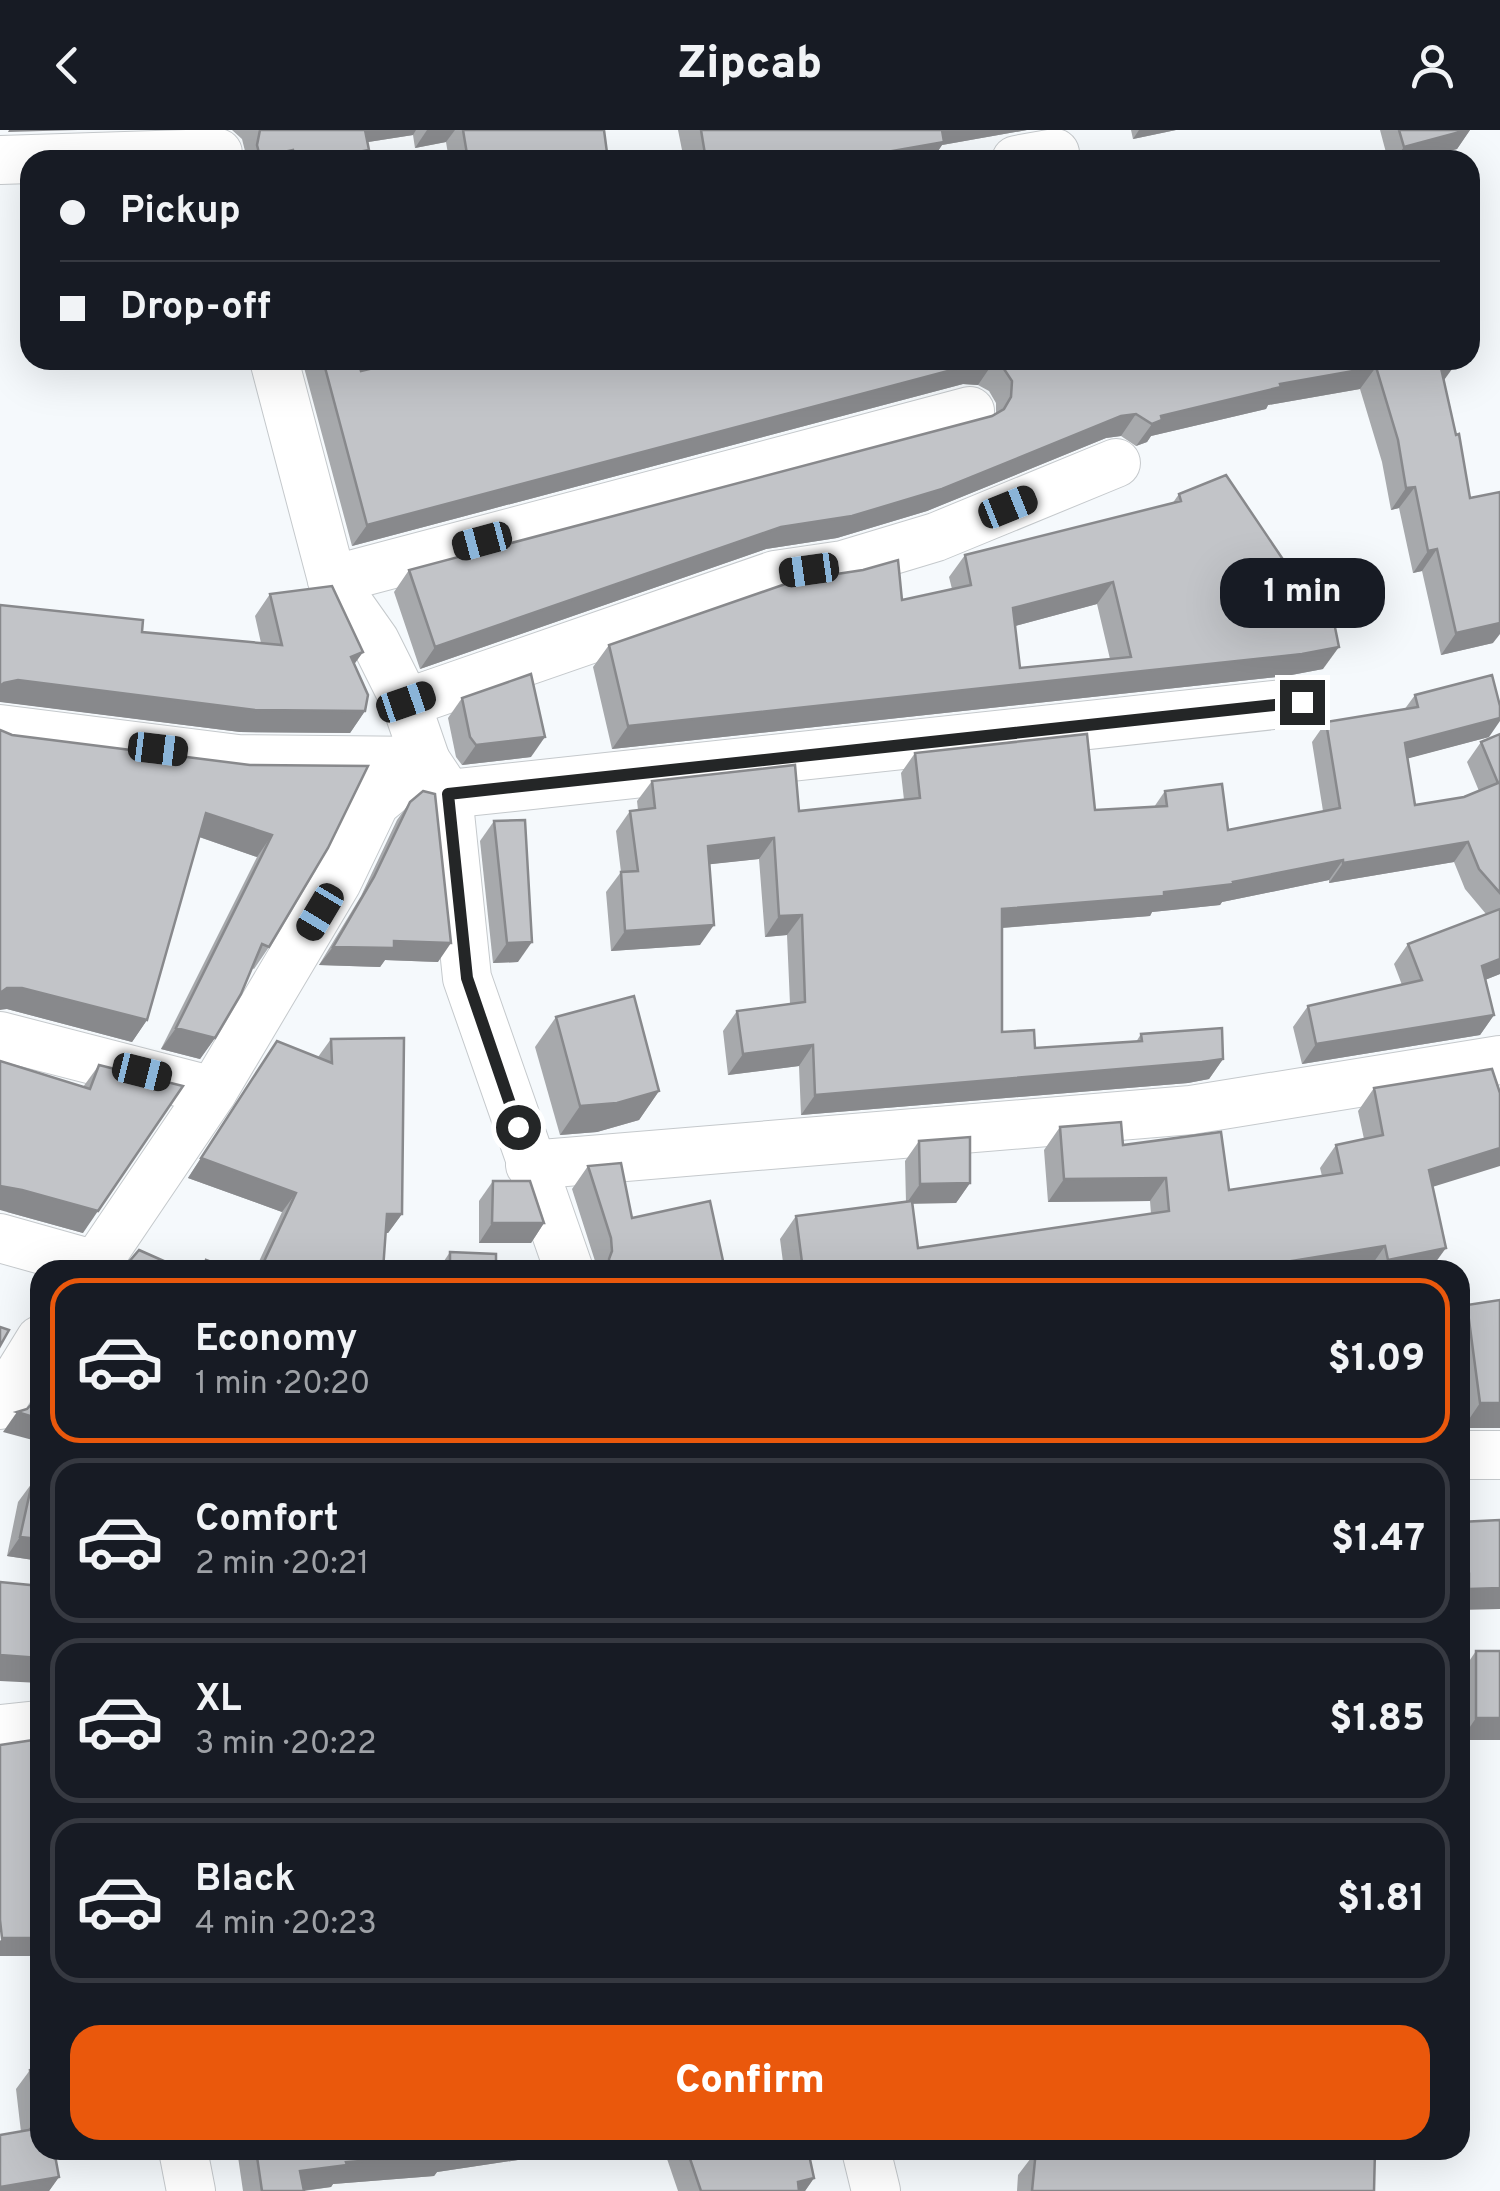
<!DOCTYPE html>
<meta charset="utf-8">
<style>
body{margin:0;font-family:Overpass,sans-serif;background:#242831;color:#f1f3f6;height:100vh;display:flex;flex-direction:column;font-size:38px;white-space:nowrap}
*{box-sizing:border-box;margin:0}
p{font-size:32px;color:#9ea1a6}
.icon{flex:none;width:55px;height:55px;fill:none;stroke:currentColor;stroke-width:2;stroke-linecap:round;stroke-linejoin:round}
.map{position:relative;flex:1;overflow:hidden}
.side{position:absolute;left:30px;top:1130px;width:1440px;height:900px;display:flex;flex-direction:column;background:#171b24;border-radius:30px;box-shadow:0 10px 40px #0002}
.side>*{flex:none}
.banner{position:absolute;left:20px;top:20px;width:1460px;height:220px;border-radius:30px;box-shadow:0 10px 40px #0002;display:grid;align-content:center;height:220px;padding:0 40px;background:#171b24}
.end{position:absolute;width:45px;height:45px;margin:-22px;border:12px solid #242627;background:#fff;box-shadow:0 0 0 5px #fff}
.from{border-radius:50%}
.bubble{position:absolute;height:70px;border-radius:30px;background:#171b24;box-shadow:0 10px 40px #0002;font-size:32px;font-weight:800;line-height:70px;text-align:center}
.car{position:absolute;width:30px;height:60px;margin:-30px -15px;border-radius:12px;box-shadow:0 0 8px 2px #0007;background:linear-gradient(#222 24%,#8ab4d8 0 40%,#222 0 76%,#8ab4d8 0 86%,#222 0)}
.banner b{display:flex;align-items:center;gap:35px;height:95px;font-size:38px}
.banner b+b{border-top:2px solid #363941}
.banner i{width:25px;height:25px;background:#f1f3f6}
ul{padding:18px 0 0;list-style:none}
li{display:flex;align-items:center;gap:30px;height:165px;margin:0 20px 15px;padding:0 20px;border:5px solid #363941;border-radius:30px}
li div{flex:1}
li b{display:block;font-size:38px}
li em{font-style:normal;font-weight:800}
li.selected{border-color:#ea580c}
li>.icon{width:90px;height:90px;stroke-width:1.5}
.cta{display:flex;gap:20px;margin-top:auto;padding:20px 40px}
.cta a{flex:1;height:115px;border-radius:30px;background:#ea580c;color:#fff;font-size:40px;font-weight:800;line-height:115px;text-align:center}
header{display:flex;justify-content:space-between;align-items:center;height:130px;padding:0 40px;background:#171b24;font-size:45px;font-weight:800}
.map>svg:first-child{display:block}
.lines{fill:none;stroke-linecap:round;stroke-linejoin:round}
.minor-casing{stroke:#c5c9cc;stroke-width:50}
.minor{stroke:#fff;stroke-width:48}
.wall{fill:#a7a9ac;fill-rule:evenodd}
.shaded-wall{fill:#88898c}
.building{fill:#c2c4c8;stroke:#88898c;stroke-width:2.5;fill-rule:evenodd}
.route{stroke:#242627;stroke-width:12}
</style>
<header><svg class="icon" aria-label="back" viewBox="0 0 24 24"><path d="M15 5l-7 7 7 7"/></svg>Zipcab<svg class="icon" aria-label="person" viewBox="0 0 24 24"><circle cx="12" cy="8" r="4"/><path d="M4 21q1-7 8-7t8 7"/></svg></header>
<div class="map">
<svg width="1500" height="2061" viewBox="0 0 1500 2061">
<rect width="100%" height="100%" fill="#f5f9fc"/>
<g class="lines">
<g class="minor-casing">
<g id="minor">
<path d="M0 30 218 23"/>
<path d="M1016 30 1055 23"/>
<path d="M274 230 332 450 375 511 406 573 426 631 448 664 467 848 569 1140"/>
<path d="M332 450 970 281"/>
<path d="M406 573 775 445 843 435 936 407 1116 333"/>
<path d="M0 599 238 629 426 631"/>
<path d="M448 664 1302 572"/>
<path d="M0 906 213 961"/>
<path d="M530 1035 1191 980 1500 930"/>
<path d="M0 1108 96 1135"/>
<path d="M92 1140 213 961 337 752 375 673 426 631"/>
<path d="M0 1275 40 1210"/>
<path d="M1460 1325H1500"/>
<path d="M0 1599 40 1595"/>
<path d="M183 2020 191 2061"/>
<path d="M866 2020 876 2061"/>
</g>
</g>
<use href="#minor" class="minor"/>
</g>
<g class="wall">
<path d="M232 0H604L608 30H449L446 12 415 18 413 5 368 12 362 30H243L245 21 242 9Z"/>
<path d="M678 0H1027L942 15 932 30H684Z"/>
<path d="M1131 0H1176L1133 9Z"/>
<path d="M1380 0H1470L1457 19 1422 28 1430 30H1388Z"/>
<path d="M302 230H358L361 241 407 230H1454L1444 250 1493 513 1441 525 1422 441 1413 443 1399 378 1391 380 1382 332 1360 259 1268 275 1266 279 1151 306 1147 312 1136 316 1121 306 1106 308 927 381 837 408 766 419 420 539 394 462 409 440 992 286 996 284V273L989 261 978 255 963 254 352 416Z"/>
<path d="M1179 364 1323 539 1286 546 612 619 593 537 609 515 902 470 952 459 949 447 965 425 1172 374ZM1097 474 1110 529 1020 538 1015 496Z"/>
<path d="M270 464 363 522 354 534 365 581 350 603 240 602 3 572 142 502 261 513 255 486Z"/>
<path d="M1415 565 1489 607 1408 628 1415 675 1464 667 1479 661 1467 632 1481 612 1500 604V844L1485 850 1494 885 1480 905 1302 934 1293 897 1308 876 1402 855 1394 834 1408 814 1486 784 1465 759 1454 732 1329 753V750L1222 772 1220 775 1152 782 1150 786 1002 798V902L1035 918 1136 912 1141 904 1223 929 1209 949 1188 953 801 985 799 936 728 945 723 901 737 881 790 874 787 805 765 807 759 729 710 734 700 815 611 821 606 762 621 742 616 701 630 681 638 680 637 671 652 651 799 681 904 670 901 643 915 623 1095 680 1154 677 1165 661 1228 700 1323 681 1312 612 1326 592 1404 580Z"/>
<path d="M462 568 531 627 462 635 456 627 448 588Z"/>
<path d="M12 605 250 635 368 636 269 817 254 839 252 838 215 908 200 929 161 919 257 727 199 707 147 890 132 912 7 879Z"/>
<path d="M410 672 438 832 385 830 380 837 319 835 361 766 397 690Z"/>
<path d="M494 691 518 832 493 833 480 711Z"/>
<path d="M556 887 659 961 639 990 597 1002 560 1005 535 917Z"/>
<path d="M331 909 402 1084 388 1103H386L383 1140H255L282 1082 188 1048 277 911 318 927Z"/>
<path d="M99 935 83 1103 7 1082 83 957Z"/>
<path d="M1374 958 1433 1057 1430 1140H784L780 1109 796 1086 906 1072 905 1031 919 1011 970 1053 956 1073H912L918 1118 1151 1084 1150 1071 1048 1072 1044 1020 1060 997 1123 1015 1229 1060 1322 1046 1320 1038 1336 1015 1364 1009 1358 981Z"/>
<path d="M588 1036 632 1088 725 1140H596L595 1131 572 1059Z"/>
<path d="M493 1051 544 1093 531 1113H479V1071Z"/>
<path d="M450 1122 496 1140H438Z"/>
<path d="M1500 1170V1298H1463L1460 1279V1184L1467 1175Z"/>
<path d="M40 1342V1431L7 1426 18 1372 32 1353 38 1354Z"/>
<path d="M1500 1390 1460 1480V1392Z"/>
<path d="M1476 1521 1500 1610H1461V1543Z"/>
<path d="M30 1940 59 2047 49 2061H0L21 2002 16 1959Z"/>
<path d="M237 2020H572L571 2022 437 2042 434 2046 333 2054 331 2057 304 2061H243Z"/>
<path d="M667 2020H808L814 2048 805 2061H678L665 2023Z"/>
<path d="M1034 2020H1375L1374 2061H1017L1018 2045 1034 2024Z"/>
</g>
<g class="shaded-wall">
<path d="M9 0H78L8 2Z"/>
<path d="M359 0H416L413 5 349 15Z"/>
<path d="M427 0H455L446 12 415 18Z"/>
<path d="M936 0H1027L942 15 932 30H841Z"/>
<path d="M1139 0H1176L1133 9Z"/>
<path d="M1467 0H1470L1457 19 1415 30H1394L1404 17Z"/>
<path d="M293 20 286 30H258L260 27Z"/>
<path d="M369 20 362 30H352L358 22Z"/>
<path d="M978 233H993L978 255 963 254 352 416 367 395Z"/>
<path d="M1455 235 1439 257 1441 238Z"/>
<path d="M1376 237 1360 259 1268 275 1266 279 1151 306 1147 312 1136 316 1152 294 1161 286 1280 254Z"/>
<path d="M1136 284 1121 306 1106 308 927 381 837 408 766 419 420 539 435 517 781 397 1121 286Z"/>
<path d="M1415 357 1399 378 1391 380 1406 358Z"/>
<path d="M1437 419 1422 441 1413 443 1428 421Z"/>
<path d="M1113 452 1097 474 997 501 1013 478Z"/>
<path d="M1500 493V504L1493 513 1441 525 1456 503Z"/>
<path d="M1339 517 1323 539 1286 546 612 619 628 596Z"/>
<path d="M363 522 348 543 351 527Z"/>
<path d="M18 550 365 581 350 603 240 602 0 572V556L4 553Z"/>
<path d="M1500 588V591L1489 607 1391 633 1405 613Z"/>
<path d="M545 607 531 627 462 635 476 615Z"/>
<path d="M206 683 272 705 257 727 191 704Z"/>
<path d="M774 708 759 729 694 736 708 716Z"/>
<path d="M1468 712 1454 732 1329 753 1343 733Z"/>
<path d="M1343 730 1329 750 1222 772 1220 775 1152 782 1150 786 988 799 1002 779 1164 762 1233 752Z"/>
<path d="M802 785 787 805 765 807 779 786Z"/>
<path d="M714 795 700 815 611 821 625 801Z"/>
<path d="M394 811 451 813 438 832 385 830 380 837 319 835 333 817Z"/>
<path d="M532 812 518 832 493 833 507 813Z"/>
<path d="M1500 829V844L1467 857 1482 836Z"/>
<path d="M7 858H22L147 890 132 912 7 879 0 880V863Z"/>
<path d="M1494 885 1480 905 1302 934 1316 914Z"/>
<path d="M176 898 215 908 200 929 161 919Z"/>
<path d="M813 915 799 936 728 945 743 924Z"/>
<path d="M1223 929 1209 949 1188 953 801 985 815 965Z"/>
<path d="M659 961 639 990 597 1002 560 1005 580 976Z"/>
<path d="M1500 1018V1036L1413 1063 1429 1040Z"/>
<path d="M201 1028 296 1063 282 1082 188 1048Z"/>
<path d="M1166 1048 1150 1071 1048 1072 1064 1049Z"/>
<path d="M970 1053 956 1073 906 1074 920 1054Z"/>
<path d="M0 1056 22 1060 98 1081 83 1103 0 1080Z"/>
<path d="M387 1084H402L388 1103H373Z"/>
<path d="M492 1093H544L531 1113H479Z"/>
<path d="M1385 1116 1369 1139 1247 1140 1249 1138Z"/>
<path d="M1446 1118 1430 1140H1381L1388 1130Z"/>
<path d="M1480 1273H1500V1298H1463Z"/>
<path d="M17 1282 40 1289V1312L3 1302Z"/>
<path d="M20 1407 40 1409V1431L7 1426Z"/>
<path d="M1469 1444 1460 1456V1445Z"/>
<path d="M1500 1458V1479L1460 1480V1472L1469 1459Z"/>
<path d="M0 1525 40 1528V1553L0 1551Z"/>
<path d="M1476 1588H1500V1610H1461Z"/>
<path d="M2 1808H40V1816L33 1826H0V1811Z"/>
<path d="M35 1990H40V2008L22 2009Z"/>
<path d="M454 2020H572L571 2022 437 2042 434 2046 333 2054 331 2057 300 2061V2041L346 2032Z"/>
<path d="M59 2047 49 2061H0V2057Z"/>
<path d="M814 2048 805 2061H792L798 2052Z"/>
</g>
<g class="building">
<path d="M260 0H365L369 20 358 22 360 30H295L293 20 260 27 257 15Z"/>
<path d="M463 0H604L608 30H468Z"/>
<path d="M701 0H942L944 12 841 30H706Z"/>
<path d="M1399 0H1467L1404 17Z"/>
<path d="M323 230H358L361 241 407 230H1454L1455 235 1441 238 1456 305 1459 304 1470 368 1500 362V493L1456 503 1437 419 1428 421 1415 357 1406 358 1398 310 1376 237 1280 254 1281 257 1161 286 1162 290 1152 294 1136 284 1121 286 942 359 852 386 781 397 435 517 409 440 992 286 1004 279 1011 267 1012 251 1004 239 993 233H978L367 395Z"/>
<path d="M1226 345 1305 462 1327 458 1339 517 1302 524 628 596 609 515 797 450 863 440 898 430 902 470 971 455 965 425 1181 371 1179 364ZM1113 452 1131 527 1020 538 1013 478Z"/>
<path d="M332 456 363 522 351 527 368 565 365 581 255 580 18 550 4 553 0 556V475L143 490 142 502 282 515 270 464Z"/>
<path d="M531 544 545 607 476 615 470 607 462 568Z"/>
<path d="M1492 545 1500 576V588L1405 613 1415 675 1464 667 1498 653 1481 612 1500 604V763L1479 739 1468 712 1343 733V730L1233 752 1234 754 1164 762V766L1002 779V902L1034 900 1035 918 1142 911 1141 904 1222 898 1223 929 1202 932 815 965 813 915 743 924 737 881 805 872 802 785 779 786 774 708 708 716 714 795 625 801 621 742 638 741 630 681 655 678 652 651 795 635 799 681 920 668 915 623 1087 604 1095 680 1167 676 1165 661 1222 654 1228 700 1340 678 1326 592 1418 577 1415 565Z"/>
<path d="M0 600 12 605 250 635 368 636 328 718 269 817 262 814 241 864 215 908 176 898 272 705 206 683 147 890 22 858H7L0 863Z"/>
<path d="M423 661 435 664 451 813 394 811V818L333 817 374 747 410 672Z"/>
<path d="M525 690 532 812 507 813 494 691Z"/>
<path d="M1500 779V829L1482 836 1494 885 1316 914 1308 876 1422 850 1408 814Z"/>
<path d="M634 866 659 961 617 973 580 976 556 887Z"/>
<path d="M404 908 402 1084H387L383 1140H260L296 1063 201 1028 277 911 332 933 331 909Z"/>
<path d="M0 931 90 959 99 935 183 956 98 1081 22 1060 0 1056Z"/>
<path d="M1492 939 1500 963V1018L1429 1040 1446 1118 1388 1130 1385 1116 1249 1138V1140H803L796 1086 912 1071 918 1118 1169 1081 1166 1048 1064 1049 1060 997 1121 992 1123 1015 1221 1002 1229 1060 1342 1043 1336 1015 1383 1005 1374 958Z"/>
<path d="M970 1007V1053L920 1054 919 1011Z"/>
<path d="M621 1033 632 1088 710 1071 725 1140H611L609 1129 612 1121 611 1108 588 1036Z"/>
<path d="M493 1051H530L544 1093H492Z"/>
<path d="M139 1120 184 1140H122Z"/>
<path d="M450 1122 496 1124V1140H450Z"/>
<path d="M206 1130 233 1140H203Z"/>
<path d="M1500 1170V1273H1480L1467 1175Z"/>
<path d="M0 1197 9 1200 0 1216Z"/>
<path d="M40 1265V1289L17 1282 27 1279Z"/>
<path d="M32 1353 40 1354V1409L20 1407Z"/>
<path d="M1500 1390V1458L1469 1459V1444L1460 1445V1392Z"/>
<path d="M0 1452 40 1456V1528L0 1525Z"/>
<rect x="1476" y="1521" width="24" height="67"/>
<path d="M40 1609V1700L39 1701 40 1808H2L0 1790V1615Z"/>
<path d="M40 1939V1990H35L30 1940Z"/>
<path d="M40 1998V2020H54L59 2047 0 2057V2005Z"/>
<path d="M256 2020H454L450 2021V2024L346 2032 347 2035 300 2041 304 2061H262Z"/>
<path d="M687 2020H808L814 2048 798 2052 799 2061H701Z"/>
<path d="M1036 2020H1375L1374 2061H1032Z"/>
</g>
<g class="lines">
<path class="route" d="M518 997 467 848 448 664 1302 572"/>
</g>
</svg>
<i class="end from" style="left:518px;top:997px"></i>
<i class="end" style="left:1302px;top:572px"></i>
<div class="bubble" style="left:1220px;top:428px;width:165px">1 min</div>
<i class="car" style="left:1008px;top:377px;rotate:68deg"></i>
<i class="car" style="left:482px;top:411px;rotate:255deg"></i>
<i class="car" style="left:809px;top:440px;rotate:262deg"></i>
<i class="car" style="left:406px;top:572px;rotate:71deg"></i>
<i class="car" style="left:158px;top:619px;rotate:97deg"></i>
<i class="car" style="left:320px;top:782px;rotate:211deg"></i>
<i class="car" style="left:142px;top:942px;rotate:104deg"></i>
<div class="banner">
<b><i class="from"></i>Pickup</b>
<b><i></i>Drop-off</b>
</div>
<section class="side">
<ul>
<li class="selected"><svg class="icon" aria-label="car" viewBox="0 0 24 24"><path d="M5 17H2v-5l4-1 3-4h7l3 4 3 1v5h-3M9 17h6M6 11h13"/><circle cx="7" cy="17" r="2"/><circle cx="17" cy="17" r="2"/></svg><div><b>Economy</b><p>1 min · 20:20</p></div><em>$1.09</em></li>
<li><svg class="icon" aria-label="car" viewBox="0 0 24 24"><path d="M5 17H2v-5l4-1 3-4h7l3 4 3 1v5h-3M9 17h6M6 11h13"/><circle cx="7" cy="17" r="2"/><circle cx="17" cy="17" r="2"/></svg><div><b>Comfort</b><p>2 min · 20:21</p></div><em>$1.47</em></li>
<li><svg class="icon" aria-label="car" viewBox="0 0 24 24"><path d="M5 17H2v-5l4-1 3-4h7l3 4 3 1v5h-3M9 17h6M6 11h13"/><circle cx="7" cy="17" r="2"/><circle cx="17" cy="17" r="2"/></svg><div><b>XL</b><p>3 min · 20:22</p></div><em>$1.85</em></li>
<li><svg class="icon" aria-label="car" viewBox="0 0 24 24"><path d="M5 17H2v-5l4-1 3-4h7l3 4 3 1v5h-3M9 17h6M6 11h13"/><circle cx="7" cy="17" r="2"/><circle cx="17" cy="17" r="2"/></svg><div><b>Black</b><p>4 min · 20:23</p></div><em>$1.81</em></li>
</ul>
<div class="cta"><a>Confirm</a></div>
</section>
</div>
